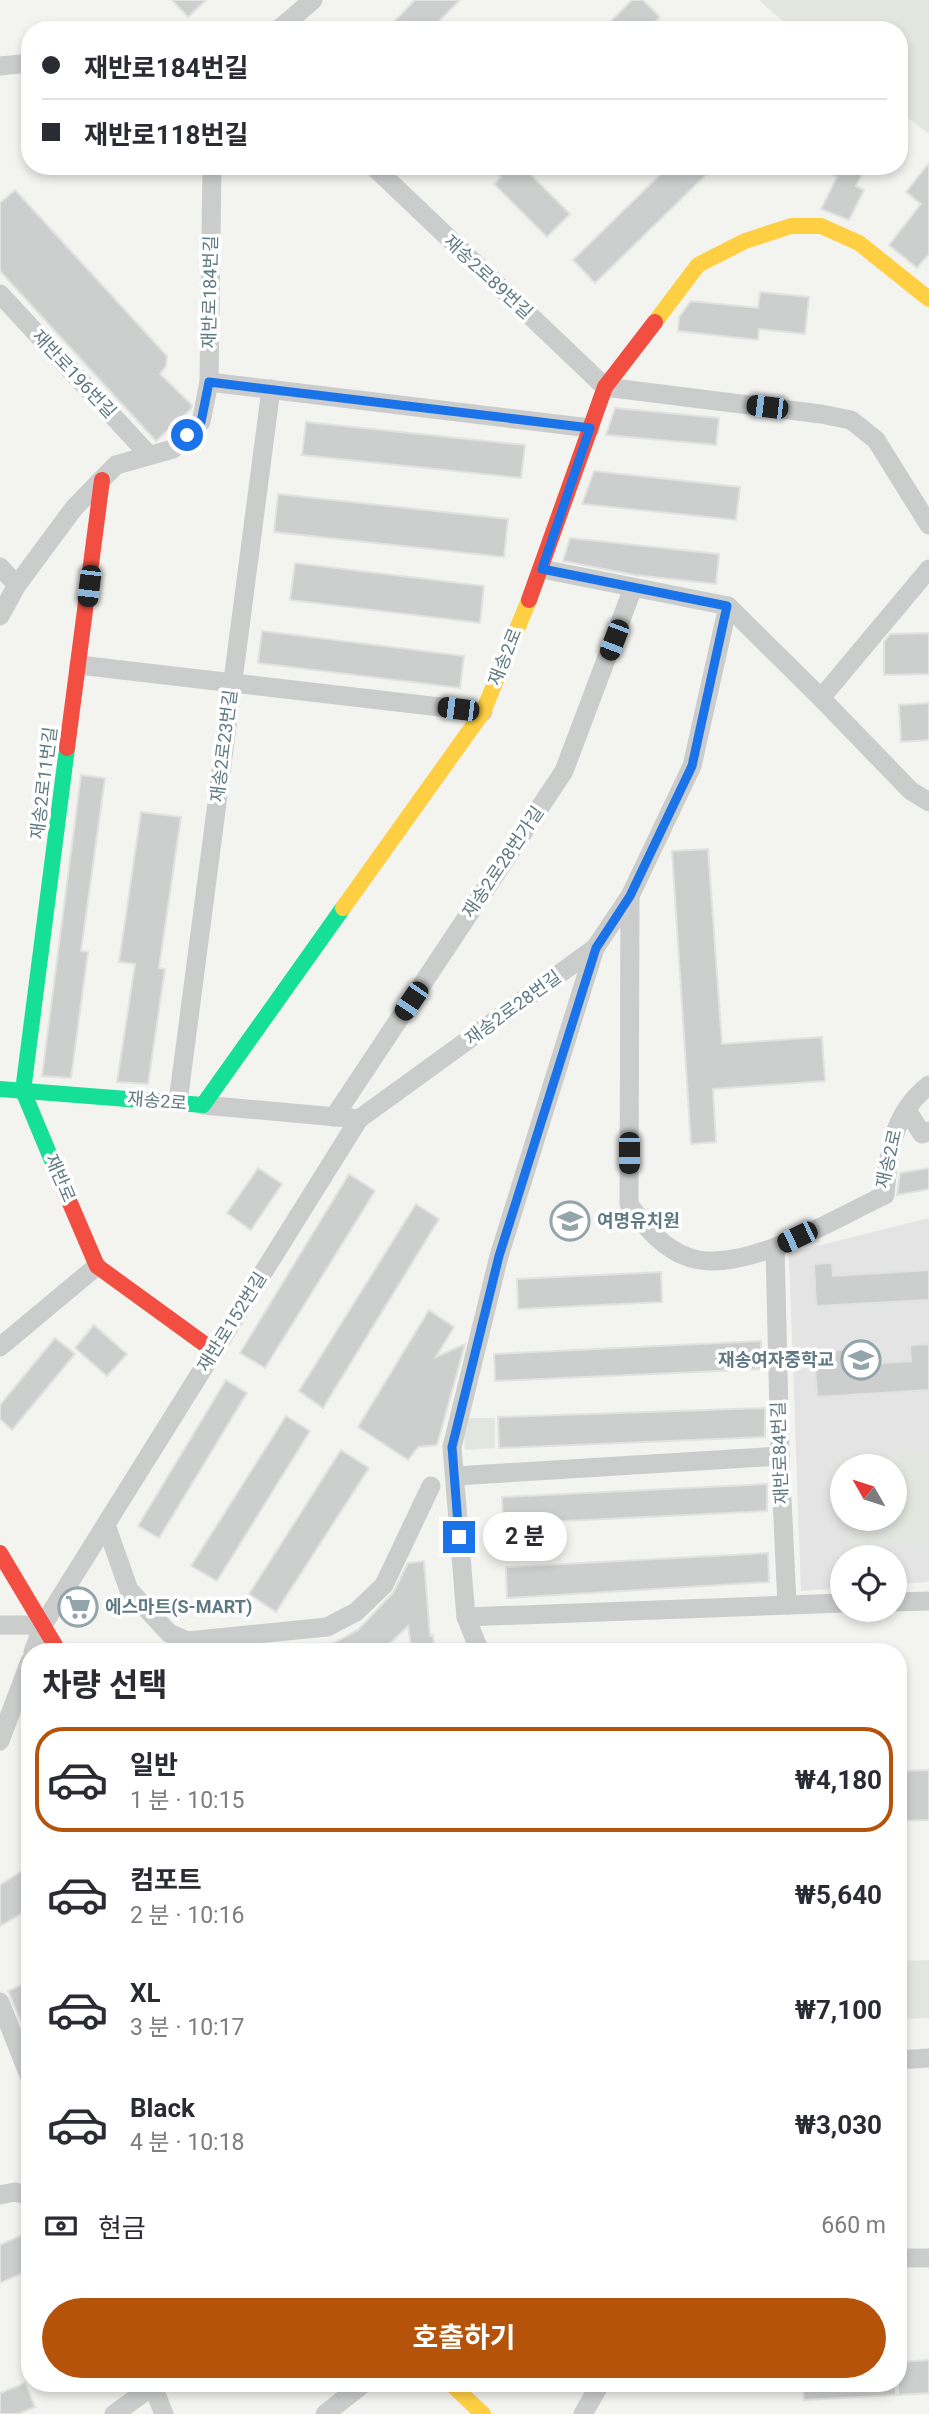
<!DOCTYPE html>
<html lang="ko">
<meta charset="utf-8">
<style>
body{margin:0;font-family:Roboto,"Noto Sans KR",sans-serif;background:#f2f2f3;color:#2b2b33;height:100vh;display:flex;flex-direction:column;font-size:26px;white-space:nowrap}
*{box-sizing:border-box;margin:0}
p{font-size:23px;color:#7c7c81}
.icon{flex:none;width:38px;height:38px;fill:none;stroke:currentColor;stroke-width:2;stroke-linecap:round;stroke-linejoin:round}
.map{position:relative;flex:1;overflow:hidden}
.panel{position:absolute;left:21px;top:1643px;width:886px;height:749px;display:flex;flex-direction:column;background:#fff;border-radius:28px;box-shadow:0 4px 10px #0003}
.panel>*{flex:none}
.top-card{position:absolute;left:21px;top:21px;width:887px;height:154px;border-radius:28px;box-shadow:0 4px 10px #0003;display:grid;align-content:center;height:154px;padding:0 21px;background:#fff}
.needle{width:46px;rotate:309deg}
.fabs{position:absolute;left:830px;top:1454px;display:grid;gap:14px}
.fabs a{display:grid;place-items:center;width:77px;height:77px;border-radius:50%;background:#fff;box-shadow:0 4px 10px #0003;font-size:35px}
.end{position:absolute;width:32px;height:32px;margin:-16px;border:9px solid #1a73e8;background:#fff;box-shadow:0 0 0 4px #fff}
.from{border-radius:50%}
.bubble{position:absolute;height:49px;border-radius:24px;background:#fff;box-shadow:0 4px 10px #0003;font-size:23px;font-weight:700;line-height:49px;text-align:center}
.car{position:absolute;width:21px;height:42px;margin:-21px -10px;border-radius:9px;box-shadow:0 0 5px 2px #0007;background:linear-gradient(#222 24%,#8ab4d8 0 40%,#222 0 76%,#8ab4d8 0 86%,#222 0)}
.top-card b{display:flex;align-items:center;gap:24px;height:66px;font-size:26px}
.top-card b+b{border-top:2px solid #e1e1e2}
.top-card i{width:18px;height:18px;background:#2b2b33}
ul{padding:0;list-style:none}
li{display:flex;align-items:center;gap:21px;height:105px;margin:0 14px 10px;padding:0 7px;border:4px solid transparent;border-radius:28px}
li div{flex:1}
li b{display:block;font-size:26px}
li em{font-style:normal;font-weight:700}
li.current{border-color:#b45309}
li>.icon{width:63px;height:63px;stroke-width:1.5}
h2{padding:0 21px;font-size:32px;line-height:84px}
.pay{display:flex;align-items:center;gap:18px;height:77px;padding:0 21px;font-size:26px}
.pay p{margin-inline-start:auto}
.action{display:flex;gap:14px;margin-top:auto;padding:14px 21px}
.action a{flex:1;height:80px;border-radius:42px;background:#b45309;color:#fff;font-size:28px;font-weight:700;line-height:80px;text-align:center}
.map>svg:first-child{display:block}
.built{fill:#e3e4e3;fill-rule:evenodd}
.green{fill:#e3e6de}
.building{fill:#cdcfce;stroke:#e2e2e0;stroke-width:2}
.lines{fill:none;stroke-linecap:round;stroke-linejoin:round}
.street{stroke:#cbcccc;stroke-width:19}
.fast{stroke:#16e098;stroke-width:16}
.slow{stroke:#ffcf43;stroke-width:16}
.jam{stroke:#f24e42;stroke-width:16}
.route{stroke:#1a73e8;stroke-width:9}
.labels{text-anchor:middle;stroke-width:7;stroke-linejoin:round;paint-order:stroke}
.street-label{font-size:18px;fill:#607a84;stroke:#fff}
.poi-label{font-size:18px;font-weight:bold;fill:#607a84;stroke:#fff;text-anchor:start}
</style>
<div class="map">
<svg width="929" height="2414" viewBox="0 0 929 2414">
<rect width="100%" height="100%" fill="#f3f3f0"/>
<path class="built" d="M929 1218V1582L894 1584V1558H842V1588L801 1591 789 1253ZM842 1466H894V1519H842Z"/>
<g class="green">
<path d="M759 0H929V134L900 112V30H793Z"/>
<path d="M464 1418H495V1448L465 1450Z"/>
<path d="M929 1452V1541L847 1546 845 1519H894V1466H842V1457Z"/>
<path d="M929 1960V2018L898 2019V1961Z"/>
</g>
<g class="building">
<path d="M172 0H206L188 17Z"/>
<path d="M415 0H460L430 30H386Z"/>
<path d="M632 0H643L660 17 647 30H602Z"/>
<path d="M929 163V254L917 268 889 245 921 204 906 192Z"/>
<path d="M491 166H522L570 214 547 237 494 184 501 177Z"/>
<path d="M669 166H715L595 283 573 260Z"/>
<path d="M815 166H866L856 186 864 190 849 220 821 209 837 177Z"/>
<path d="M15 190 167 356 166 366 160 374 192 405 191 409 156 441 0 271V203Z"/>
<path d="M760 292 809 297 805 334 759 329 758 340 678 331 679 317 691 301 758 308Z"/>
<path d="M615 408 719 418 716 445 606 435Z"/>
<path d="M306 422 525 445 521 478 302 455Z"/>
<path d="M594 471 740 487 736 520 582 504Z"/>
<path d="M278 494 508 519 504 557 274 532Z"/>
<path d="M570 538 719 554 716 584 635 575 563 561Z"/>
<path d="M295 563 484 586 480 623 290 600Z"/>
<path d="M262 631 464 656 460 688 258 663Z"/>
<path d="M929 633V674L884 675V642L890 634Z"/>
<path d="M929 703V740L901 742 899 705Z"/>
<path d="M81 775 105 778 81 951 88 952 71 1078 42 1076Z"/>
<path d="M141 812 181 817 159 968 165 969 148 1084 117 1082 135 964 119 962Z"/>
<path d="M708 849 722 1044 822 1037 825 1081 713 1089 716 1142 691 1144 672 851Z"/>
<path d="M258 1168 282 1184 251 1230 227 1213Z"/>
<path d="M929 1168V1189L897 1195 900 1173Z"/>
<path d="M349 1174 375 1191 265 1368 240 1353Z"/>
<path d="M416 1204 439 1219 323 1408 299 1391Z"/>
<path d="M832 1263 833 1276 929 1270V1300L816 1306 814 1264Z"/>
<path d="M661 1272 662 1302 518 1309 517 1279Z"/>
<path d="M429 1310 454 1327 436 1357 465 1344 437 1445 418 1447 408 1460 358 1427Z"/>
<path d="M94 1325 127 1354 107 1376 75 1348Z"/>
<path d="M55 1338 75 1354 12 1430 0 1419V1405Z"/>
<path d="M761 1341 762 1369 495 1381 494 1354Z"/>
<path d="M929 1344V1390L817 1397 814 1352 851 1349 852 1365 911 1361 910 1345Z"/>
<path d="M226 1380 247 1393 159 1538 138 1526Z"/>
<path d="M765 1408V1437L499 1448 498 1417Z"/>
<path d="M286 1416 310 1431 217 1581 191 1566Z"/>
<path d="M341 1450 369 1468 276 1612 249 1594Z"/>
<path d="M767 1484V1511L503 1524 502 1497Z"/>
<path d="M768 1553 769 1582 507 1598 506 1567Z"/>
<path d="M424 1561 430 1636 433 1635 435 1652H412L408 1626 381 1652H317L358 1630 393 1593 408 1563Z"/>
<path d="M929 1770V1820L898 1821V1771Z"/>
<path d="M30 1866V1909L0 1926V1885Z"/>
<path d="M30 1981V2044L8 1991Z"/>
<path d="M30 2231V2270L0 2283V2245Z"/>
<path d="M929 2360V2393L898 2395V2362Z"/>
<path d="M25 2383 35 2407 18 2414H0V2393Z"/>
<path d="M803 2384H896V2395L804 2400Z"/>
</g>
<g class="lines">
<g class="street">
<path d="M278 30 313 0"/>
<path d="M0 66 30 63"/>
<path d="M373 166 605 387 821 414 851 420 876 440 929 525"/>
<path d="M0 294 148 454"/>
<path d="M209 382 590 428"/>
<path d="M0 567 17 585"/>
<path d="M542 569 728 606 821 698 911 791 929 802"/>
<path d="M0 616 17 585 74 508 116 465 173 449 201 422 209 382 212 166"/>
<path d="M79 665 483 712"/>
<path d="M821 698 929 569"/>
<path d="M630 896 629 1204C645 1228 669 1255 699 1260 753 1269 836 1218 885 1195 889 1151 892 1114 929 1085"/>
<path d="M178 1102 271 389"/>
<path d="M203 1105 359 1119 595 948 630 896 692 766 728 606"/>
<path d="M907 1110 922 1134 929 1131"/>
<path d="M334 1117 564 771 633 588"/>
<path d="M775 1247 780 1456 787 1605"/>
<path d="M0 1347 97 1266"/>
<path d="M455 1476 780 1456"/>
<path d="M106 1525 129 1590 169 1633 187 1641 327 1627 356 1612 384 1585 431 1486"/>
<path d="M894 1602 929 1601"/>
<path d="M466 1617 842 1603"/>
<path d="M0 1625H43"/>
<path d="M33 1652 43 1625 359 1119"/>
<path d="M480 1652 466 1617 452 1447 499 1256 595 948"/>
<path d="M0 1741 30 1661"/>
<path d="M0 2002 30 2078"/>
<path d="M898 2060 929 2058"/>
<path d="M0 2195 15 2192 30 2196"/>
<path d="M898 2258H929"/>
<path d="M152 2384 164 2414"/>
<path d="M114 2414 153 2386"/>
<path d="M325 2414 363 2384"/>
<path d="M583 2414 600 2384"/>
</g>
<g class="fast">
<path d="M0 1089 203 1105 343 908"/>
<path d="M58 1175 23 1091 67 748"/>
</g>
<g class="slow">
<path d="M655 322 698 265 745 241 791 226H821L859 243 929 299"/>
<path d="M343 908 483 712 529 600"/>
<path d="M451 2384 483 2414"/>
</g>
<g class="jam">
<path d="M529 600 605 387 655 322"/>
<path d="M67 748 102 480"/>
<path d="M58 1175 97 1266 214 1351"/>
<path d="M0 1553 59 1652"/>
</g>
</g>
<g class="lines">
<path class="route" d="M187 435 201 422 209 382 590 428 542 569 727 606 692 766 630 896 596 948 499 1256 452 1447 459 1537"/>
</g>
<defs>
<g id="school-ring" transform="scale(2.0125)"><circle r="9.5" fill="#fff" stroke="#93a4aa" stroke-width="1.5"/><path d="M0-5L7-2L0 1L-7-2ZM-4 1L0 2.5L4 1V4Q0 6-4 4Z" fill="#93a4aa"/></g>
<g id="supermarket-ring" transform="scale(2.0125)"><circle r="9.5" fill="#fff" stroke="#93a4aa" stroke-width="1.5"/><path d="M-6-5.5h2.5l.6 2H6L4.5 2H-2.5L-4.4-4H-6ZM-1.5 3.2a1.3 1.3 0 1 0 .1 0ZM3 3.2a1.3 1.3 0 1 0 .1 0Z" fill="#93a4aa"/></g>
</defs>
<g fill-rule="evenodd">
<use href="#school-ring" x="570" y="1221"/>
<use href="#school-ring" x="861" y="1360"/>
<use href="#supermarket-ring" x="78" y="1607"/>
</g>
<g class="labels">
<g class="street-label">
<text transform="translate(488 277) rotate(43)" y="6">재송2로89번길</text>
<text transform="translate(210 292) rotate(-89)" y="6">재반로184번길</text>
<text transform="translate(74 374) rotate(47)" y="6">재반로196번길</text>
<text transform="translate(505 657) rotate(-68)" y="6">재송2로</text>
<text transform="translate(224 746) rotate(-83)" y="6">재송2로23번길</text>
<text transform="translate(44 783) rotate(-83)" y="6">재송2로11번길</text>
<text transform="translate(503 862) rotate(-56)" y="6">재송2로28번가길</text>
<text transform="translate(513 1008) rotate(-36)" y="6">재송2로28번길</text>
<text transform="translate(157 1101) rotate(5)" y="6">재송2로</text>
<text transform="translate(889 1159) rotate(-77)" y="6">재송2로</text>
<text transform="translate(60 1178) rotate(67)" y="6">재반로</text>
<text transform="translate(232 1322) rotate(-58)" y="6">재반로152번길</text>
<text transform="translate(780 1453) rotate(-92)" y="6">재반로84번길</text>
</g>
<g class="poi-label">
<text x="597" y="1227">여명유치원</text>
<text x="834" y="1366" text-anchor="end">재송여자중학교</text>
<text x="105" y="1613">에스마트(S-MART)</text>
</g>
</g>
</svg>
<div class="fabs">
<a><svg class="needle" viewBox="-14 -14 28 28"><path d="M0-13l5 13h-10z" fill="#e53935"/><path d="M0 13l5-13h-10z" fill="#7c7c81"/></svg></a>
<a><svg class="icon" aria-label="locate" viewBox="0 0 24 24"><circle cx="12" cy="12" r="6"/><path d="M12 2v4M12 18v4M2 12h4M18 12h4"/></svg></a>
</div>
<i class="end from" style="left:187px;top:435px"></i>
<i class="end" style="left:459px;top:1537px"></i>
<div class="bubble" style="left:483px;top:1512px;width:84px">2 분</div>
<i class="car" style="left:767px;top:407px;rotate:277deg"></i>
<i class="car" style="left:89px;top:586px;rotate:187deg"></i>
<i class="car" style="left:614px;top:640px;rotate:201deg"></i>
<i class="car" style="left:458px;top:709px;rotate:277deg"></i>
<i class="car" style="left:411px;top:1001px;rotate:214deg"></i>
<i class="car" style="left:629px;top:1153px;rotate:180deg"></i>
<i class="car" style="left:797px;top:1237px;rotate:244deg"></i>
<div class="top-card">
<b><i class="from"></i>재반로184번길</b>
<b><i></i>재반로118번길</b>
</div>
<section class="panel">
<h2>차량 선택</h2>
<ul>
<li class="current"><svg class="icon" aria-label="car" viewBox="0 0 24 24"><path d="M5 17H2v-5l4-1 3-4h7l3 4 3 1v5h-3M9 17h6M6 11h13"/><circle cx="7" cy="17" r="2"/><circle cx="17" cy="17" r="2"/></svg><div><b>일반</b><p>1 분 · 10:15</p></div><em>₩4,180</em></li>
<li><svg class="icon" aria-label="car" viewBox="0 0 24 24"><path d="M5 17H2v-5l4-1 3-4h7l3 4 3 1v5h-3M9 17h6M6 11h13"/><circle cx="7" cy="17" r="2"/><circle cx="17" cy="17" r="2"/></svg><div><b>컴포트</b><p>2 분 · 10:16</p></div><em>₩5,640</em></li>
<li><svg class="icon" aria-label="car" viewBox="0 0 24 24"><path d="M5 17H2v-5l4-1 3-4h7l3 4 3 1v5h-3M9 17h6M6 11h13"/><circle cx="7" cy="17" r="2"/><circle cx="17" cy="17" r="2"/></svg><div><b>XL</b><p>3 분 · 10:17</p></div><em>₩7,100</em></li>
<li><svg class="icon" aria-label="car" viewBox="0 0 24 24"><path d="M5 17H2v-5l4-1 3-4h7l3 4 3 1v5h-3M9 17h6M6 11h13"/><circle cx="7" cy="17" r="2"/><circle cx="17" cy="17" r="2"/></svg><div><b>Black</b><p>4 분 · 10:18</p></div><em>₩3,030</em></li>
</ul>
<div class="pay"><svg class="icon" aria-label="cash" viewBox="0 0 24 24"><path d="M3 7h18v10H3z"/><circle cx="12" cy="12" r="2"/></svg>현금<p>660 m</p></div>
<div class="action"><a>호출하기</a></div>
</section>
</div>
